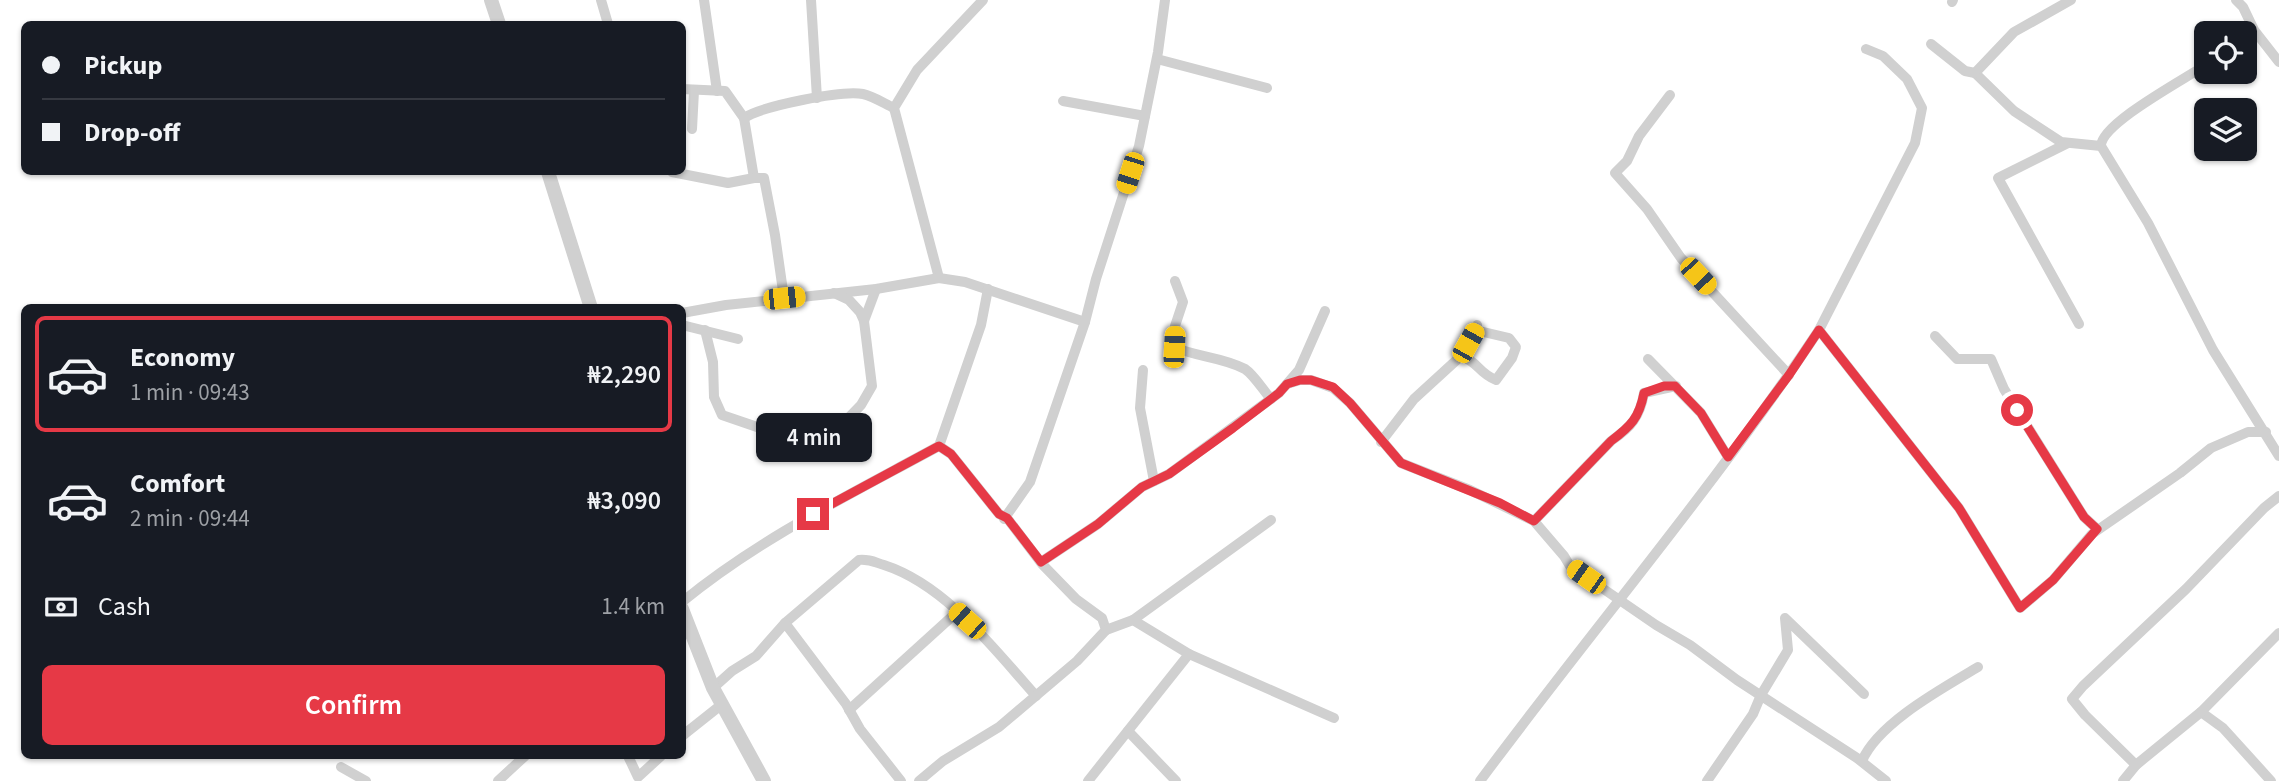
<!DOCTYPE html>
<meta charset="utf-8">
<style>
body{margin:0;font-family:"Source Sans 3",sans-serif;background:#242831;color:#f1f3f6;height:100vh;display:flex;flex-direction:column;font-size:26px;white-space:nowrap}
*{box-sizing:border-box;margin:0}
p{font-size:23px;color:#9ea1a6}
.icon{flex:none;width:38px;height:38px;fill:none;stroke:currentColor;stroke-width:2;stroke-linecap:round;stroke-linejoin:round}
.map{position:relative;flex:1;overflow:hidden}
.drawer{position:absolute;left:21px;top:304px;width:665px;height:455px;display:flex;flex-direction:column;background:#171b24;border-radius:10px;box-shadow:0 2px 5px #0004}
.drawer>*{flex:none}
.guide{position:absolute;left:21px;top:21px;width:665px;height:154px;border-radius:10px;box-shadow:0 2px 5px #0004;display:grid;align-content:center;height:154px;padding:0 21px;background:#171b24}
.buttons{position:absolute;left:2194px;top:21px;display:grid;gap:14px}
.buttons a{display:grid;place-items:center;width:63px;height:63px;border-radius:10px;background:#171b24;box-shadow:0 2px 5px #0004;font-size:35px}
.end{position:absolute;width:32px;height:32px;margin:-16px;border:9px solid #e63946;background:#fff;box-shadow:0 0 0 4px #fff}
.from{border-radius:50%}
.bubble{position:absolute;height:49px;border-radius:10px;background:#171b24;box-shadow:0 2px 5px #0004;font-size:23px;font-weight:600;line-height:49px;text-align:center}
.car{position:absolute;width:21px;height:42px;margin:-21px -10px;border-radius:9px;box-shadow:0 0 5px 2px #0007;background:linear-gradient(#f5c518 24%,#345 0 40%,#f5c518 0 76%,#345 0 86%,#f5c518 0)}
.guide b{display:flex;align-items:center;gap:24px;height:66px;font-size:26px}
.guide b+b{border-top:2px solid #363941}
.guide i{width:18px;height:18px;background:#f1f3f6}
ul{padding:12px 0 0;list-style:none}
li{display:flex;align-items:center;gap:21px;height:116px;margin:0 14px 10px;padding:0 7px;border:4px solid transparent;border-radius:10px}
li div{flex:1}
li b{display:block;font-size:26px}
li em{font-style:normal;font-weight:600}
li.on{border-color:#e63946}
li>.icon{width:63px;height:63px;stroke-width:1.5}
.pay{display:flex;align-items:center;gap:18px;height:77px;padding:0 21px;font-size:26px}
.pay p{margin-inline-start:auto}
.action{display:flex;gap:14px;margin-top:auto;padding:14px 21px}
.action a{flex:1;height:80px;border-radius:10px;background:#e63946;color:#fff;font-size:28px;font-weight:600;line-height:80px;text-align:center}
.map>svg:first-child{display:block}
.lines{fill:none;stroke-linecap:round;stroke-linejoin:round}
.minor{stroke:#d0d0d0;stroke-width:10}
.tertiary{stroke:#d0d0d0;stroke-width:14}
.route{stroke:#e63946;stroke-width:9}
</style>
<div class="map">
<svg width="2279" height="781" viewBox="0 0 2279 781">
<rect width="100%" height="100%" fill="#fff"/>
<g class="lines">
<g class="minor">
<path d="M601 0 608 24"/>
<path d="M704 0 717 91"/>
<path d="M811 0 817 98"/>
<path d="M2071 0 2014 32 1975 73 2014 111 2061 142 2101 146"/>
<path d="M2236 0 2243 7 2254 30 2279 62"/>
<path d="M1952 2 1953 0"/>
<path d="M1931 44 1965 71 1975 73"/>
<path d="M1157 59 1267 88"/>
<path d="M2207 64C2187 78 2101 123 2101 146L2148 223 2213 350 2279 456"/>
<path d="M682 89 725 91 744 118C762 106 842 90 863 94 873 96 885 104 894 108"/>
<path d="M1670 95 1639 136 1627 161 1615 173 1647 209 1681 258 1789 375"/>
<path d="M1063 101 1145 116"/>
<path d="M744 118 754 178H764L775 235 784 298"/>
<path d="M692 129 694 91"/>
<path d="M2068 143 1998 178 2079 324"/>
<path d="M672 172 728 183 754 178"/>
<path d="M939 278 894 108 917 70 983 0"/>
<path d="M1175 281 1183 302 1175 326 1174 347C1196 357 1223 357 1245 369 1254 375 1263 390 1271 399"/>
<path d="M682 313 726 305 876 289 939 278 965 282 1085 322"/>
<path d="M864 321 876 289"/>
<path d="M682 325 738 339"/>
<path d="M705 330 713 362 714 397 722 415 792 439 810 442 829 438 861 405 872 386 864 321 860 312 849 300 834 293"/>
<path d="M1819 330 1915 143 1922 108 1907 79 1883 56 1866 49"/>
<path d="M1935 336 1957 359H1991L2004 389 2084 517 2097 529"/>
<path d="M1461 356C1480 363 1477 372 1496 380L1512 358 1516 347 1509 338 1475 330"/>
<path d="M1648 359 1701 413 1728 457"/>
<path d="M1143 370 1140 408 1154 481"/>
<path d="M1287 384 1300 380H1311L1333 388 1350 403 1401 463 1470 490 1534 521 1564 556 1570 566 1656 625 1690 645 1737 680 1857 758 1886 781"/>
<path d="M1381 442 1414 399 1461 356 1477 325"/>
<path d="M1004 519 1030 482 1085 322 1096 279 1139 146 1158 52 1165 0"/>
<path d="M1534 521 1611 441C1631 427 1640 417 1644 393L1676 386"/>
<path d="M1041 562 1098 524 1142 487 1169 474 1279 393 1299 370 1325 311"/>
<path d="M682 602C760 538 851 494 939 446L981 325 988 289"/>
<path d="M1133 620 1271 520"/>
<path d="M785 623 859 560C870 559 874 562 884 565 946 585 994 649 1036 696"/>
<path d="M1189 654 1334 718"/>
<path d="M713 688 732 671 756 656 785 623 846 704 860 729 901 781"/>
<path d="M849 710 957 612"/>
<path d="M2201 712 2223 728 2271 781"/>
<path d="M1128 731 1176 781"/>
<path d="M682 736 721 705"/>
<path d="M628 756 638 777 661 756"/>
<path d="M1862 761C1878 723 1943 688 1978 667"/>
<path d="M2136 765 2085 715 2072 699 2083 686 2186 589 2264 508 2279 496"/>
<path d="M341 767 366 781"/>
<path d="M498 781 525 756"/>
<path d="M919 781 943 761 999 727 1077 661 1106 630 1102 618 1076 599 1042 564 1007 518 999 514 951 454 939 446"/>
<path d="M1088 781 1189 654 1133 620 1106 630"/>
<path d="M1480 781C1592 630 1715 486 1819 330L1959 508 2020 608 2053 580 2092 534 2180 473 2211 448 2248 432H2266"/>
<path d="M1707 781 1753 714 1761 695 1788 650 1785 618 1864 694"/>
<path d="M2123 781 2136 765 2201 712 2279 633"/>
</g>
<g class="tertiary">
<path d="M491 0 499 24"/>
<path d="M548 172 591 308"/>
<path d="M682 609 713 688 764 781"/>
</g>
</g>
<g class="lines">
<path class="route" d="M813 514 939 446 951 454 999 514 1007 518 1041 562 1098 524 1142 487 1169 474 1233 428 1279 393 1287 384 1300 380H1311L1333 387 1350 403 1401 463 1500 503 1534 521 1611 441C1631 426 1639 418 1644 393L1664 386H1675L1701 413 1728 457 1789 375 1819 330 1959 508 2020 608 2053 580 2097 529 2084 517 2017 410"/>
</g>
</svg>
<div class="buttons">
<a><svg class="icon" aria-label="locate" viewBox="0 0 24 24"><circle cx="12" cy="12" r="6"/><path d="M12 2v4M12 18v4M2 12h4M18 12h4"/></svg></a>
<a><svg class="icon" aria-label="layers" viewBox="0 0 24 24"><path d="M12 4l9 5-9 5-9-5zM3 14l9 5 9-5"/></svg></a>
</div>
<i class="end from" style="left:2017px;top:410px"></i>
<i class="end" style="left:813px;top:514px"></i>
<div class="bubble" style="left:756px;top:413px;width:116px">4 min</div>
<i class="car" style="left:1130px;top:173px;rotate:198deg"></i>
<i class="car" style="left:1698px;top:276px;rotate:137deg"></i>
<i class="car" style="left:784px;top:298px;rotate:84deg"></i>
<i class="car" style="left:1468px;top:343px;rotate:29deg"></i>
<i class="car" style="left:1174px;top:347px;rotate:3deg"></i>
<i class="car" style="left:1586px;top:577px;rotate:305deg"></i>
<i class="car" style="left:967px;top:621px;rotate:312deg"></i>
<div class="guide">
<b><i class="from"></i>Pickup</b>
<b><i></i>Drop-off</b>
</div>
<section class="drawer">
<ul>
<li class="on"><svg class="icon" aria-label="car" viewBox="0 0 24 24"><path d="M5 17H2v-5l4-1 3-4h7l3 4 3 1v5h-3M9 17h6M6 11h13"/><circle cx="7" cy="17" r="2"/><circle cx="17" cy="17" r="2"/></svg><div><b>Economy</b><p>1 min · 09:43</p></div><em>₦2,290</em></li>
<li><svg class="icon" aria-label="car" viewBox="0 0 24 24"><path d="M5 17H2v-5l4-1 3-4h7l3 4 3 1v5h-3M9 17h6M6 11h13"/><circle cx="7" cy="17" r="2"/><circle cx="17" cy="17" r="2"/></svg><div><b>Comfort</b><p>2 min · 09:44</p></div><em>₦3,090</em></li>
</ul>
<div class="pay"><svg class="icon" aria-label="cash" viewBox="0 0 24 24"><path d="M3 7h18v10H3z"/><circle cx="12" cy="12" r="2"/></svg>Cash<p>1.4 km</p></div>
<div class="action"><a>Confirm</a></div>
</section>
</div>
